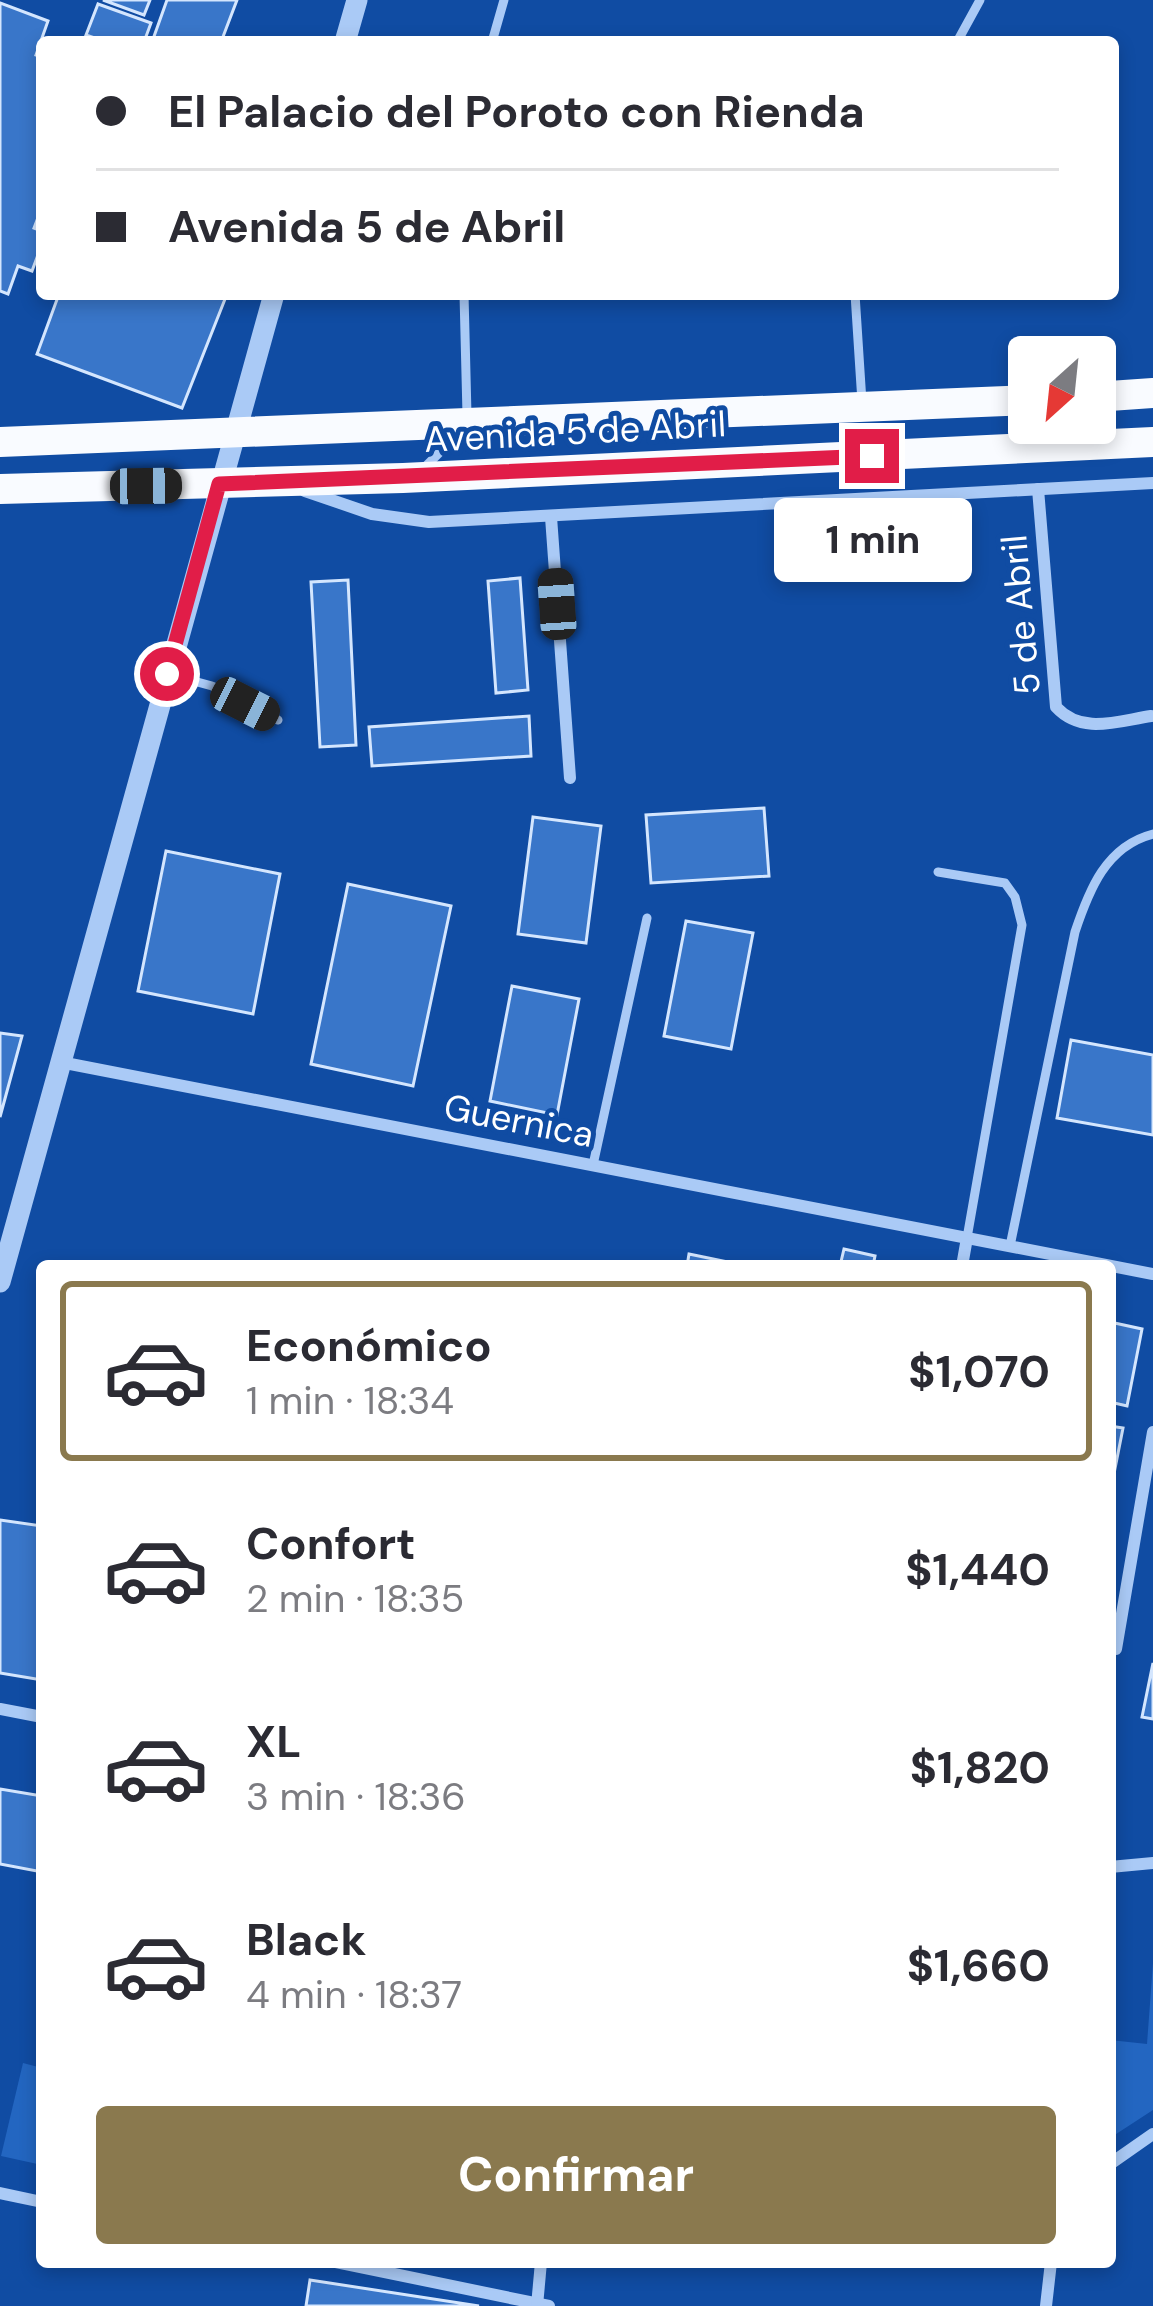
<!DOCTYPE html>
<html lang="es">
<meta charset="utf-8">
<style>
body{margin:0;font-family:"DM Sans",sans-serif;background:#f7f7f7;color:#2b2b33;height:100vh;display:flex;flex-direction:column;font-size:45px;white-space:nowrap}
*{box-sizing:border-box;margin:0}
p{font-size:39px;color:#7c7c81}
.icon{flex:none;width:66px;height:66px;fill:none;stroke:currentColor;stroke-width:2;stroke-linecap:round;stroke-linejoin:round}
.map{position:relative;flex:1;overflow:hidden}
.side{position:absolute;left:36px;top:1260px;width:1080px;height:1008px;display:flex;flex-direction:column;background:#fff;border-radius:12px;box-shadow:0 6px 18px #0003}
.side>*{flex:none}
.top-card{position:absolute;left:36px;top:36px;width:1083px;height:264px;border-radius:12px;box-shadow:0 6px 18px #0003;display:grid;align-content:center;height:264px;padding:0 60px;background:#fff}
.needle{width:78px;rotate:207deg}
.fabs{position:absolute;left:1008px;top:336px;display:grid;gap:24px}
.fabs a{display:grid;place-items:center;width:108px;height:108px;border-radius:12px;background:#fff;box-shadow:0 6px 18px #0003;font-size:60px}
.end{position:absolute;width:54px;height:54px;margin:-27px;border:15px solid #e11d48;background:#fff;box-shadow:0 0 0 6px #fff}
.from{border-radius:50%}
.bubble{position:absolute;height:84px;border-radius:12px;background:#fff;box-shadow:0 6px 18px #0003;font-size:39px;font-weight:700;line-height:84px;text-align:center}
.car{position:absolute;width:36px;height:72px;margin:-36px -18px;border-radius:15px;box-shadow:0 0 9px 3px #0007;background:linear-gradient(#222 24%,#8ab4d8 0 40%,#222 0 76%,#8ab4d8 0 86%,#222 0)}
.top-card b{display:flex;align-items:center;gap:42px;height:114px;font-size:45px}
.top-card b+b{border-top:3px solid #e1e1e2}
.top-card i{width:30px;height:30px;background:#2b2b33}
ul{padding:21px 0 0;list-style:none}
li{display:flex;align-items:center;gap:36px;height:180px;margin:0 24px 18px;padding:0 36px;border:6px solid transparent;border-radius:12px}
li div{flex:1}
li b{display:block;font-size:45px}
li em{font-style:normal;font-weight:700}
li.current{border-color:#8a794e}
li>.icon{width:108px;height:108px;stroke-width:1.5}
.cta{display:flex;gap:24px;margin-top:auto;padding:24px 60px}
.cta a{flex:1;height:138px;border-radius:12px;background:#8a794e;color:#fff;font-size:48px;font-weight:700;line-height:138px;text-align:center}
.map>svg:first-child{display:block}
.green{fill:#2366c1}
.building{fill:#3976c9;stroke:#d4e6fe;stroke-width:3}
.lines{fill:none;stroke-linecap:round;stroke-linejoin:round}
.service{stroke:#aacaf6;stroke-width:9}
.minor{stroke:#aacaf6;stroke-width:12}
.tertiary{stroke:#aacaf6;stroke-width:21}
.primary{stroke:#f9fbff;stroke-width:30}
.route{stroke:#e11d48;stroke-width:15}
.labels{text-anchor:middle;stroke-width:10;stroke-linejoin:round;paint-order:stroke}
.street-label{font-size:36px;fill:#fff;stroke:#104ca3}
</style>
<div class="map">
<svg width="1153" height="2306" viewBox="0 0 1153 2306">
<rect width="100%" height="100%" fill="#104ca3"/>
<g class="green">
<path d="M1153 1963V2110L1110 2138V2040L1147 2044Z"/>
<path d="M23 2063 42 2068V2165L1 2156Z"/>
</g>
<g class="building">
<path d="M103 0H150L144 15Z"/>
<path d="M167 0H237L221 42H152Z"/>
<path d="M0 3 48 21 36 55 42 57V207L34 228 42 231V244L32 271 18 266 8 294 0 291Z"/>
<path d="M98 4 151 23 144 42H106L86 35Z"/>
<path d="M59 294H227L182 408 37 354Z"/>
<path d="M520 578 528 690 496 693 488 581Z"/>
<path d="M348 580 356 745 320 747 311 582Z"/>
<path d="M529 716 531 756 372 766 369 727Z"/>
<path d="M764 808 769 876 651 883 646 815Z"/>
<path d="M533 817 601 826 586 943 518 934Z"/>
<path d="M166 851 280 874 253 1014 138 991Z"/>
<path d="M348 884 451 906 413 1086 311 1064Z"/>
<path d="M686 921 753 933 731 1049 664 1036Z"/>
<path d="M512 986 579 999 557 1115 490 1101Z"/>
<path d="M0 1033 22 1036 0 1117Z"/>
<path d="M1071 1040 1153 1055V1135L1057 1118Z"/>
<path d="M844 1249 875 1256 873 1266H840Z"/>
<path d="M689 1254 747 1266H687Z"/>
<path d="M1110 1322 1142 1329 1127 1406 1110 1402Z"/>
<path d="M1110 1426 1123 1428 1110 1494Z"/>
<path d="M0 1520 42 1526V1680L0 1673Z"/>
<path d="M1153 1663V1719L1142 1717Z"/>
<path d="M0 1789 42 1796V1872L0 1864Z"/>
<path d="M310 2280 479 2306H306Z"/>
</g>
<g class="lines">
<g class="service">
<path d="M492 42 504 0"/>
<path d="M957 42 980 0"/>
<path d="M464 294 467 415"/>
<path d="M855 294 862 402"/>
<path d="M424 468 462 430"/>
<path d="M168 674 212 686 278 720"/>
<path d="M938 872 1005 883 1015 897 1022 925 967 1238"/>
<path d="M593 1165 647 918"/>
<path d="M1010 1246 1075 932C1089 890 1106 846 1153 834"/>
</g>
<g class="minor">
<path d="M1038 489 1056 707C1082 735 1117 721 1151 716"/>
<path d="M305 491 372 514 429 522 1153 483"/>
<path d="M551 517 570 778"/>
<path d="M60 1062 1153 1274"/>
<path d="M962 1266 967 1238"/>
<path d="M1116 1649 1153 1432"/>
<path d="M0 1709 42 1717"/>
<path d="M1110 1867 1153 1863"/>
<path d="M1110 2164 1153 2134"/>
<path d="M0 2193 42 2202"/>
<path d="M336 2262 549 2306"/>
<path d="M537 2306 541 2262"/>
<path d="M1046 2306 1051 2262"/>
</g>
<g class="tertiary">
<path d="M345 42 357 0"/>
<path d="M0 1282 274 294"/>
</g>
<g class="primary">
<path d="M1095 397 1153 393"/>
<path d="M0 442 1029 400"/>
<path d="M0 489 403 478 1153 442"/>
</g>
</g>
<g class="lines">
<path class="route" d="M167 674 219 484 872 456"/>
</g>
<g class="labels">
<g class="street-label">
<text transform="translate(575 431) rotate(-3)" y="13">Avenida 5 de Abril</text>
<text transform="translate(1020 615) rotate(-95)" y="13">5 de Abril</text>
<text transform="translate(519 1120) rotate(11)" y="13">Guernica</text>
</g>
</g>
</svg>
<div class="fabs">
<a><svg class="needle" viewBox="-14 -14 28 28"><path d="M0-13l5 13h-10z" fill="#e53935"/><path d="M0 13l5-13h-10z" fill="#7c7c81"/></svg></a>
</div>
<i class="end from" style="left:167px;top:674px"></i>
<i class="end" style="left:872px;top:456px"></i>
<div class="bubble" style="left:774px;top:498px;width:198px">1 min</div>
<i class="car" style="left:146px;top:486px;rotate:89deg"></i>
<i class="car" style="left:557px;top:604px;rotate:356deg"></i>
<i class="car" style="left:245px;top:704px;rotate:117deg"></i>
<div class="top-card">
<b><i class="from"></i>El Palacio del Poroto con Rienda</b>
<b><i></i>Avenida 5 de Abril</b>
</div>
<section class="side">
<ul>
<li class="current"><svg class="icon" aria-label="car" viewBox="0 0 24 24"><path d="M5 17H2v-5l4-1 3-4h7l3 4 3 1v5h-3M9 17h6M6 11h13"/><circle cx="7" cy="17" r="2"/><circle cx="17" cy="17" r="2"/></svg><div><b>Económico</b><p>1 min · 18:34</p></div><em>$1,070</em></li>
<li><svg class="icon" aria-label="car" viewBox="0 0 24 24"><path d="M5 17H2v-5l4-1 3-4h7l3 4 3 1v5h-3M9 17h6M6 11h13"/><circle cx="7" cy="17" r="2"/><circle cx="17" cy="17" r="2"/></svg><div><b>Confort</b><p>2 min · 18:35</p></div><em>$1,440</em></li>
<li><svg class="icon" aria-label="car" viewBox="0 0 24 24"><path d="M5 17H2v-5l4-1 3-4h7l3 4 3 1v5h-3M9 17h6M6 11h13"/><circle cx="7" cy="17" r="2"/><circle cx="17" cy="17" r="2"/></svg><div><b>XL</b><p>3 min · 18:36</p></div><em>$1,820</em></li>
<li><svg class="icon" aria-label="car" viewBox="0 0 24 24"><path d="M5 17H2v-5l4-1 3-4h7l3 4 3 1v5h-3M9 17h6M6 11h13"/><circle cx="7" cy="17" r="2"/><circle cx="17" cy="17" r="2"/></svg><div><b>Black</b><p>4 min · 18:37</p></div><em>$1,660</em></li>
</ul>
<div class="cta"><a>Confirmar</a></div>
</section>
</div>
